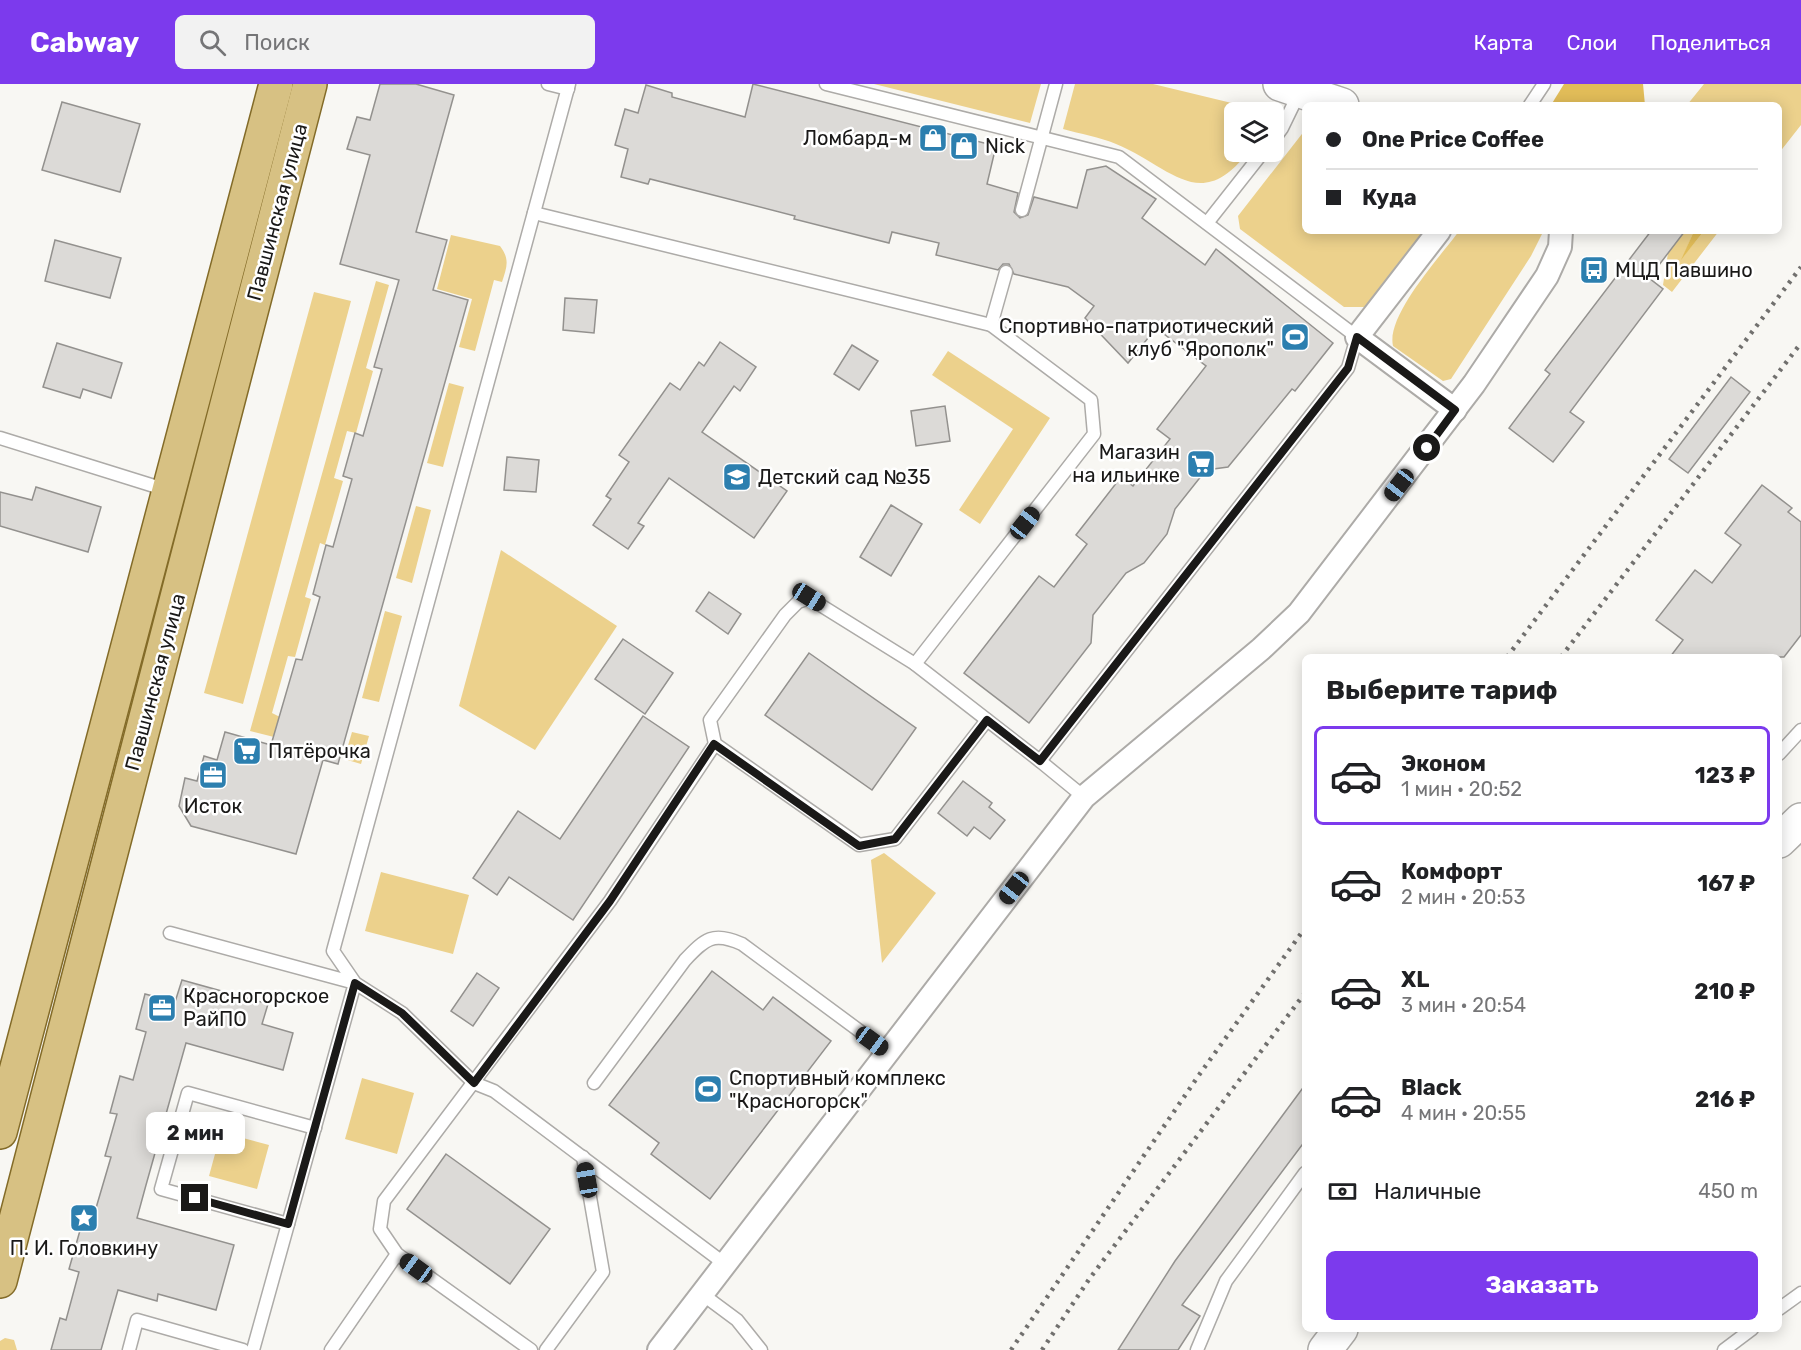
<!DOCTYPE html>
<html lang="ru">
<meta charset="utf-8">
<style>
body{margin:0;font-family:Rubik,sans-serif;background:#f2f2f2;color:#202124;height:100vh;display:flex;flex-direction:column;font-size:22px;white-space:nowrap}
*{box-sizing:border-box;margin:0}
p{font-size:20px;color:#757577}
.icon{flex:none;width:33px;height:33px;fill:none;stroke:currentColor;stroke-width:2;stroke-linecap:round;stroke-linejoin:round}
.map{position:relative;flex:1;overflow:hidden}
.side{position:absolute;left:1302px;top:570px;width:480px;height:678px;display:flex;flex-direction:column;background:#fff;border-radius:9px;box-shadow:0 3px 15px #0003}
.side>*{flex:none}
.guide{position:absolute;left:1302px;top:18px;width:480px;height:132px;border-radius:9px;box-shadow:0 3px 15px #0003;display:grid;align-content:center;height:132px;padding:0 24px;background:#fff}
.tools{position:absolute;left:1224px;top:18px;display:grid;gap:12px}
.tools a{display:grid;place-items:center;width:60px;height:60px;border-radius:9px;background:#fff;box-shadow:0 3px 15px #0003;font-size:30px}
.end{position:absolute;width:27px;height:27px;margin:-14px;border:8px solid #1a1918;background:#fff;box-shadow:0 0 0 3px #fff}
.from{border-radius:50%}
.bubble{position:absolute;height:42px;border-radius:9px;background:#fff;box-shadow:0 3px 15px #0003;font-size:20px;font-weight:700;line-height:42px;text-align:center}
.car{position:absolute;width:18px;height:36px;margin:-18px -9px;border-radius:8px;box-shadow:0 0 4px 2px #0007;background:linear-gradient(#222 24%,#8ab4d8 0 40%,#222 0 76%,#8ab4d8 0 86%,#222 0)}
.guide b{display:flex;align-items:center;gap:21px;height:57px;font-size:22px}
.guide b+b{border-top:2px solid #e0e0e0}
.guide i{width:15px;height:15px;background:#202124}
ul{padding:0;list-style:none}
li{display:flex;align-items:center;gap:18px;height:99px;margin:0 12px 9px;padding:0 12px;border:3px solid transparent;border-radius:9px}
li div{flex:1}
li b{display:block;font-size:22px}
li em{font-style:normal;font-weight:700}
li.selected{border-color:#7c3aed}
li>.icon{width:54px;height:54px;stroke-width:1.5}
h2{padding:0 24px;font-size:27px;line-height:72px}
.pay{display:flex;align-items:center;gap:15px;height:66px;padding:0 24px;font-size:22px}
.pay p{margin-inline-start:auto}
.primary-button{display:flex;gap:12px;margin-top:auto;padding:12px 24px}
.primary-button a{flex:1;height:69px;border-radius:9px;background:#7c3aed;color:#fff;font-size:24px;font-weight:700;line-height:69px;text-align:center}
header{display:flex;align-items:center;gap:36px;box-sizing:border-box;height:84px;padding:0 30px;background:#7c3aed;color:#fff}
header strong{font-size:28px}
nav{display:flex;gap:33px;margin-inline-start:auto;font-size:21px}
.search{width:420px;height:54px;background:#f2f2f2;display:flex;align-items:center;gap:15px;box-sizing:border-box;padding:0 21px;border-radius:9px;color:#757577;font-size:22px}
.map>svg:first-child{display:block}
.green{fill:#ecd18c}
.forest{fill:#e2bd59}
.building{fill:#dcdad7;stroke:#93918e;stroke-width:1.5}
.lines{fill:none;stroke-linecap:round;stroke-linejoin:round}
.lane-casing{stroke:#adaba8;stroke-width:15}
.street-casing{stroke:#adaba8;stroke-width:26}
.secondary-casing{stroke:#adaba8;stroke-width:36}
.primary-casing{stroke:#836b28;stroke-width:36}
.lane{stroke:#fff;stroke-width:12}
.street{stroke:#fff;stroke-width:22}
.secondary{stroke:#fff;stroke-width:33}
.primary{stroke:#d7c183;stroke-width:33}
.rail{stroke:#71706e;stroke-width:4.5;stroke-dasharray:3 6;stroke-linecap:butt}
.route{stroke:#1a1918;stroke-width:8}
.labels{text-anchor:middle;stroke-width:5;stroke-linejoin:round;paint-order:stroke}
.poi-label{font-size:20px;fill:#1a1918;stroke:#fff;text-anchor:start}
.street-label{font-size:20px;fill:#1a1918;stroke:#fff}
</style>
<header>
<strong>Cabway</strong>
<div class="search"><svg class="icon" aria-label="search" viewBox="0 0 24 24"><circle cx="10" cy="10" r="6"/><path d="M15 15l6 6"/></svg>Поиск</div>
<nav><a>Карта</a><a>Слои</a><a>Поделиться</a></nav>
</header>
<div class="map">
<svg width="1801" height="1266" viewBox="0 0 1801 1266">
<rect width="100%" height="100%" fill="#f8f7f3"/>
<g class="green">
<path d="M874 0H1041L1030 39Z"/>
<path d="M1075 0H1153L1269 28H1234V68H1248C1200 131 1170 82 1116 60 1100 53 1080 50 1063 45Z"/>
<path d="M1704 0H1801V41L1779 69V21H1687Z"/>
<path d="M1305 46V147H1424L1366 223H1344L1240 145 1238 132Z"/>
<path d="M1459 147 1543 148 1531 172 1451 295 1443 297 1393 262C1386 231 1441 172 1459 147Z"/>
<path d="M1685 147H1694L1683 173 1704 147H1719L1672 208 1663 201 1668 169Z"/>
<path d="M451 151 500 162C510 175 507 183 502 198L494 196 475 267 459 263 472 215 437 205Z"/>
<path d="M376 197 389 201 366 284 373 287 356 349 347 347 334 394 343 397 325 461 320 459 305 513 311 515 295 573 288 572 272 629 280 633 274 653 250 647Z"/>
<path d="M314 208 351 217 243 620 204 609Z"/>
<path d="M948 267 1050 334 980 440 959 426 1013 345 932 291Z"/>
<path d="M449 299 464 303 443 383 427 379Z"/>
<path d="M416 422 431 426 412 499 396 494Z"/>
<path d="M501 466 617 542 535 666 459 622Z"/>
<path d="M385 527 402 532 379 618 362 614Z"/>
<path d="M352 648 369 652 361 680 344 675Z"/>
<path d="M884 769 936 809 882 879 871 776Z"/>
<path d="M381 788 469 811 453 870 365 847Z"/>
<path d="M362 994 414 1009 397 1070 345 1055Z"/>
<path d="M221 1048 269 1061 257 1105 209 1092Z"/>
<path d="M5 1254 14 1256 17 1266H0V1257Z"/>
</g>
<g class="forest">
<path d="M1564 0H1643L1645 21H1551Z"/>
<path d="M1694 147H1704L1681 176Z"/>
</g>
<g class="building">
<path d="M380 0H416L454 11 416 148 447 156 433 206 468 216 338 680 323 676 296 770 191 742 179 722 185 694 197 697 204 672 217 676 225 648 271 661 296 575 302 576 320 513 313 510 326 461 333 463 352 395 343 392 355 349 363 352 382 285 374 283 399 196 340 180 370 71 347 65 357 33 370 36Z"/>
<path d="M753 0 996 62 987 100 1018 109 1014 128 1020 134 1028 131 1034 113 1077 124 1087 86 1106 82 1156 115 1142 134 1205 181 1216 165 1333 259 1295 307 1292 305 1228 383 1206 386 1175 425 1167 450 1144 479 1126 489 1093 531 1091 559 1029 639 964 589 1039 492 1054 503 1087 460 1076 451 1121 393 1133 402 1170 355 1157 345 1206 282 1156 244 1128 279 1085 234 1094 222 1068 203 1014 190 1009 180H1003L998 186 936 171 939 159 892 148 889 159 794 135 795 132 650 95 648 100 621 93 628 65 615 61 625 25 638 29 646 1 672 9V13L745 33Z"/>
<path d="M62 18 140 40 120 108 42 86Z"/>
<path d="M1651 147H1685L1649 194 1663 205 1570 328 1584 338 1553 378 1509 344 1550 290 1545 286Z"/>
<path d="M55 156 121 174 110 214 45 197Z"/>
<path d="M565 214 597 216 594 249 563 246Z"/>
<path d="M720 258 756 283 740 307 734 302 702 348 787 407 754 454 669 394 638 439 644 442 628 465 593 441 611 415 606 412 629 378 619 371 670 299 680 306 699 278 704 282Z"/>
<path d="M57 259 122 279 111 314 83 305 80 314 43 303Z"/>
<path d="M852 261 878 277 859 306 834 290Z"/>
<path d="M1731 293 1750 308 1688 389 1669 375Z"/>
<path d="M945 322 950 357 916 362 911 327Z"/>
<path d="M507 373 539 376 536 408 504 406Z"/>
<path d="M1762 401 1792 424 1788 428 1801 438V551L1784 573H1670L1683 556 1656 536 1695 486 1712 499 1741 461 1725 449Z"/>
<path d="M36 403 101 423 88 468 0 442V408L32 416Z"/>
<path d="M891 421 922 440 891 492 860 473Z"/>
<path d="M709 508 741 530 728 550 696 527Z"/>
<path d="M623 555 673 589 645 630 595 595Z"/>
<path d="M809 569 916 644 872 706 765 631Z"/>
<path d="M643 632 689 663 573 836 509 793 497 811 473 794 518 727 560 755Z"/>
<path d="M963 697 992 719 989 723 1005 736 990 755 974 743 967 752 938 729Z"/>
<path d="M712 887 763 926 773 913 831 957 710 1115 651 1070 659 1059 609 1021Z"/>
<path d="M477 889 499 904 473 942 451 927Z"/>
<path d="M182 896 268 920 262 940 293 949 283 986 186 959 146 1101 137 1134 234 1161 216 1226 158 1210 157 1217 118 1206 101 1266H51L60 1234 66 1236 79 1188 69 1185 87 1122 96 1124 111 1073 105 1072 117 1030 110 1029 120 992 133 996 146 948 136 945 145 910 175 918Z"/>
<path d="M1305 1001V1057L1182 1221 1200 1232 1178 1266H1118L1175 1177Z"/>
<path d="M446 1070 550 1145 510 1200 407 1125Z"/>
</g>
<g class="lines">
<g class="lane-casing">
<g id="lane">
<path d="M548 0 568 5"/>
<path d="M569 0 333 867 355 899 402 929 474 999 494 1007 725 1180"/>
<path d="M1530 21 1544 0"/>
<path d="M1274 55 1282 44 1299 9"/>
<path d="M1022 126 1056 0"/>
<path d="M534 129 991 241 1091 316 1094 350 915 580 1040 677 1348 284 1357 253 1119 73 826 0"/>
<path d="M1207 139 1263 68"/>
<path d="M991 241 1006 188"/>
<path d="M0 354 167 406"/>
<path d="M915 580 809 514 798 518 785 531 710 636 715 660 859 761 895 755 987 636"/>
<path d="M1779 670 1801 646"/>
<path d="M1040 677 1084 713"/>
<path d="M170 849 355 899 253 1266"/>
<path d="M594 999 685 876C705 855 713 847 742 860L888 968"/>
<path d="M288 1140 161 1105 188 1009 315 1044"/>
<path d="M702 1210 737 1236 761 1266"/>
<path d="M1779 1225 1801 1209"/>
<path d="M129 1266 137 1236 243 1266"/>
<path d="M331 1266 397 1170"/>
<path d="M531 1266 397 1170 380 1145 384 1117 610 817 715 660"/>
<path d="M546 1266 603 1188 583 1073"/>
<path d="M1197 1266 1226 1197 1305 1089"/>
<path d="M1724 1266 1752 1245"/>
</g>
</g>
<g class="street-casing">
<g id="street">
<path d="M1439 147 1357 253 1455 326"/>
<path d="M659 1266 1084 713 1261 565 1299 529 1474 300 1547 192 1560 163 1561 147"/>
</g>
</g>
<g class="secondary-casing">
<g id="secondary">
<path d="M1280 0 1342 21"/>
<path d="M1779 757 1801 736"/>
<path d="M1325 1266 1341 1245"/>
</g>
</g>
<g class="primary-casing">
<g id="primary">
<path d="M0 1048 276 0"/>
<path d="M0 1197 310 0"/>
</g>
</g>
<use href="#lane" class="lane"/>
<use href="#street" class="street"/>
<use href="#secondary" class="secondary"/>
<use href="#primary" class="primary"/>
<g class="rail">
<path d="M1507 573 1801 183"/>
<path d="M1561 573 1801 259"/>
<path d="M1011 1266 1199 991 1305 844"/>
<path d="M1042 1266 1090 1194 1305 909"/>
</g>
</g>
<g class="lines">
<path class="route" d="M195 1114 288 1140 355 899 402 929 474 999 610 817 714 660 859 762 895 755 987 636 1040 677 1348 284 1357 253 1455 326 1427 364"/>
</g>
<defs>
<g id="shop-square" transform="scale(1.5)"><rect x="-9" y="-9" width="18" height="18" rx="4" fill="#2c7faf" stroke="#fff"/><path d="M-5-2.5h2.3a2.7 3.5 0 0 1 5.4 0H5L5.5 6h-11ZM-1.5-2.5h3a1.5 2.3 0 0 0-3 0Z" fill="#fff"/></g>
<g id="bus-square" transform="scale(1.5)"><rect x="-9" y="-9" width="18" height="18" rx="4" fill="#2c7faf" stroke="#fff"/><path d="M-5-6H5V4H4V6H2V4H-2V6H-4V4H-5ZM-3.5-4V0h7V-4ZM-3.5 1.2v1.5H-2V1.2ZM2 1.2v1.5H3.5V1.2Z" fill="#fff"/></g>
<g id="stadium-square" transform="scale(1.5)"><rect x="-9" y="-9" width="18" height="18" rx="4" fill="#2c7faf" stroke="#fff"/><path d="M0-5a6.5 5 0 1 0 0 10a6.5 5 0 1 0 0-10ZM-3.5-1.8h7v3.6h-7Z" fill="#fff"/></g>
<g id="supermarket-square" transform="scale(1.5)"><rect x="-9" y="-9" width="18" height="18" rx="4" fill="#2c7faf" stroke="#fff"/><path d="M-6-5.5h2.5l.6 2H6L4.5 2H-2.5L-4.4-4H-6ZM-1.5 3.2a1.3 1.3 0 1 0 .1 0ZM3 3.2a1.3 1.3 0 1 0 .1 0Z" fill="#fff"/></g>
<g id="school-square" transform="scale(1.5)"><rect x="-9" y="-9" width="18" height="18" rx="4" fill="#2c7faf" stroke="#fff"/><path d="M0-5L7-2L0 1L-7-2ZM-4 1L0 2.5L4 1V4Q0 6-4 4Z" fill="#fff"/></g>
<g id="office-square" transform="scale(1.5)"><rect x="-9" y="-9" width="18" height="18" rx="4" fill="#2c7faf" stroke="#fff"/><path d="M-6-3h4V-5.5h4V-3h4V5H-6ZM-1-4.5V-3h2v-1.5ZM-6 0V1H6V0Z" fill="#fff"/></g>
<g id="sight-square" transform="scale(1.5)"><rect x="-9" y="-9" width="18" height="18" rx="4" fill="#2c7faf" stroke="#fff"/><path d="M0-6L1.8-2.2L6-1.7L2.9 1.2L3.7 5.4L0 3.3L-3.7 5.4L-2.9 1.2L-6-1.7L-1.8-2.2Z" fill="#fff"/></g>
</defs>
<g fill-rule="evenodd">
<use href="#shop-square" x="933" y="54"/>
<use href="#shop-square" x="964" y="62"/>
<use href="#bus-square" x="1594" y="186"/>
<use href="#stadium-square" x="1295" y="253"/>
<use href="#supermarket-square" x="1201" y="380"/>
<use href="#school-square" x="737" y="393"/>
<use href="#supermarket-square" x="247" y="667"/>
<use href="#office-square" x="213" y="691"/>
<use href="#office-square" x="162" y="924"/>
<use href="#stadium-square" x="708" y="1005"/>
<use href="#sight-square" x="84" y="1134"/>
</g>
<g class="labels">
<g class="poi-label">
<text x="912" y="61" text-anchor="end">Ломбард-м</text>
<text x="985" y="69">Nick</text>
<text x="1615" y="193">МЦД Павшино</text>
<text x="1274" y="249" text-anchor="end">Спортивно-патриотический<tspan x="1274" dy="23">клуб "Ярополк"</tspan></text>
<text x="1180" y="375" text-anchor="end">Магазин<tspan x="1180" dy="23">на ильинке</tspan></text>
<text x="758" y="400">Детский сад №35</text>
<text x="268" y="674">Пятёрочка</text>
<text x="213" y="729" text-anchor="middle">Исток</text>
<text x="183" y="919">Красногорское<tspan x="183" dy="23">РайПО</tspan></text>
<text x="729" y="1001">Спортивный комплекс<tspan x="729" dy="23">"Красногорск"</tspan></text>
<text x="84" y="1171" text-anchor="middle">П. И. Головкину</text>
</g>
<g class="street-label">
<text transform="translate(277 128) rotate(-75)" y="7">Павшинская улица</text>
<text transform="translate(155 598) rotate(-75)" y="7">Павшинская улица</text>
</g>
</g>
</svg>
<div class="tools">
<a><svg class="icon" aria-label="layers" viewBox="0 0 24 24"><path d="M12 4l9 5-9 5-9-5zM3 14l9 5 9-5"/></svg></a>
</div>
<i class="end from" style="left:1427px;top:364px"></i>
<i class="end" style="left:195px;top:1114px"></i>
<div class="bubble" style="left:146px;top:1028px;width:99px">2 мин</div>
<i class="car" style="left:1399px;top:401px;rotate:218deg"></i>
<i class="car" style="left:1025px;top:439px;rotate:38deg"></i>
<i class="car" style="left:809px;top:513px;rotate:122deg"></i>
<i class="car" style="left:1014px;top:804px;rotate:218deg"></i>
<i class="car" style="left:872px;top:957px;rotate:126deg"></i>
<i class="car" style="left:587px;top:1096px;rotate:350deg"></i>
<i class="car" style="left:416px;top:1184px;rotate:306deg"></i>
<div class="guide">
<b><i class="from"></i>One Price Coffee</b>
<b><i></i>Куда</b>
</div>
<section class="side">
<h2>Выберите тариф</h2>
<ul>
<li class="selected"><svg class="icon" aria-label="car" viewBox="0 0 24 24"><path d="M5 17H2v-5l4-1 3-4h7l3 4 3 1v5h-3M9 17h6M6 11h13"/><circle cx="7" cy="17" r="2"/><circle cx="17" cy="17" r="2"/></svg><div><b>Эконом</b><p>1 мин · 20:52</p></div><em>123 ₽</em></li>
<li><svg class="icon" aria-label="car" viewBox="0 0 24 24"><path d="M5 17H2v-5l4-1 3-4h7l3 4 3 1v5h-3M9 17h6M6 11h13"/><circle cx="7" cy="17" r="2"/><circle cx="17" cy="17" r="2"/></svg><div><b>Комфорт</b><p>2 мин · 20:53</p></div><em>167 ₽</em></li>
<li><svg class="icon" aria-label="car" viewBox="0 0 24 24"><path d="M5 17H2v-5l4-1 3-4h7l3 4 3 1v5h-3M9 17h6M6 11h13"/><circle cx="7" cy="17" r="2"/><circle cx="17" cy="17" r="2"/></svg><div><b>XL</b><p>3 мин · 20:54</p></div><em>210 ₽</em></li>
<li><svg class="icon" aria-label="car" viewBox="0 0 24 24"><path d="M5 17H2v-5l4-1 3-4h7l3 4 3 1v5h-3M9 17h6M6 11h13"/><circle cx="7" cy="17" r="2"/><circle cx="17" cy="17" r="2"/></svg><div><b>Black</b><p>4 мин · 20:55</p></div><em>216 ₽</em></li>
</ul>
<div class="pay"><svg class="icon" aria-label="cash" viewBox="0 0 24 24"><path d="M3 7h18v10H3z"/><circle cx="12" cy="12" r="2"/></svg>Наличные<p>450 m</p></div>
<div class="primary-button"><a>Заказать</a></div>
</section>
</div>
